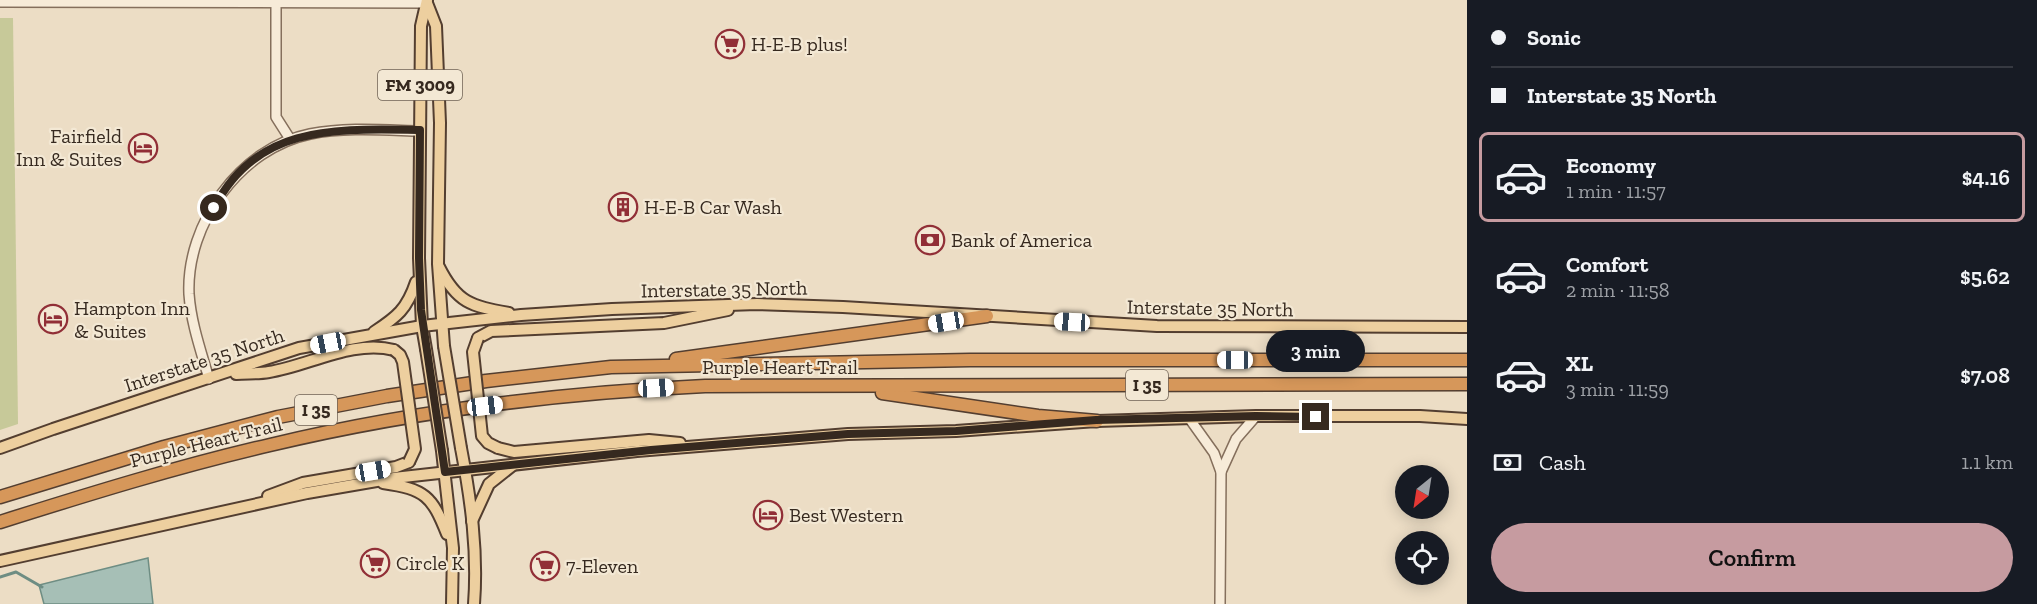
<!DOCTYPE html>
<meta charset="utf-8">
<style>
body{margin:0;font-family:"Zilla Slab",serif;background:#242831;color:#f1f3f6;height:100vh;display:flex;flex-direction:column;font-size:22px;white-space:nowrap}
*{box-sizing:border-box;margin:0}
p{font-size:20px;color:#9ea1a6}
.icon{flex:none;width:33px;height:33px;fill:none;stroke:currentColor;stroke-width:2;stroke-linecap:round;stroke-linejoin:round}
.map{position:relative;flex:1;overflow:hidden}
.panel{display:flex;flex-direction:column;background:#171b24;width:570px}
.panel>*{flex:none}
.banner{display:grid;align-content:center;height:132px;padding:0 24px;background:#171b24}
.needle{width:39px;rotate:210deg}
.buttons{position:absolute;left:1395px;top:465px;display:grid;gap:12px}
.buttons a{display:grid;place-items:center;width:54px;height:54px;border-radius:50%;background:#171b24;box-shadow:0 3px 15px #0003;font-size:30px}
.end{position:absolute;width:27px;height:27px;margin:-14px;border:8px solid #36291f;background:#fff;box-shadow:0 0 0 3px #fff}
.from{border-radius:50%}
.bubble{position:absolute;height:42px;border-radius:21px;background:#171b24;box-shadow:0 3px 15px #0003;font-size:20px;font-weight:600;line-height:42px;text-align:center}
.car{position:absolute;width:18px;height:36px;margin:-18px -9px;border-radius:8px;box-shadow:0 0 4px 2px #0007;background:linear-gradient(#fff 24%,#345 0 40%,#fff 0 76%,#345 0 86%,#fff 0)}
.banner b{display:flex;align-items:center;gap:21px;height:57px;font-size:22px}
.banner b+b{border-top:2px solid #363941}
.banner i{width:15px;height:15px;background:#f1f3f6}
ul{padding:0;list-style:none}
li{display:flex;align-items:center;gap:18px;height:90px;margin:0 12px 9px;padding:0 12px;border:3px solid transparent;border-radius:9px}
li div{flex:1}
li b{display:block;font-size:22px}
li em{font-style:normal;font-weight:600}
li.active{border-color:#c69ba0}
li>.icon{width:54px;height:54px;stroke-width:1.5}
.pay{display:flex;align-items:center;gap:15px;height:66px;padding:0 24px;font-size:22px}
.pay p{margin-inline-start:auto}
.cta{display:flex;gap:12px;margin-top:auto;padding:12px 24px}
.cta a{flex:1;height:69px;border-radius:36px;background:#c69ba0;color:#111;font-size:24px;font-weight:600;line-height:69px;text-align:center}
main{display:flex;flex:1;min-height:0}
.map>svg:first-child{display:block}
.green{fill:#c7c999}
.water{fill:#a6bfb6;stroke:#6e8d83;stroke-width:1.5}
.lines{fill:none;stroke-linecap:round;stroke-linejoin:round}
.stream{stroke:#6e8d83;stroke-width:3}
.minor-casing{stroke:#856f5c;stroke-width:12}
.major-casing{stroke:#533e30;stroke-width:14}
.highway-casing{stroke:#533e30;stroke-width:15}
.minor{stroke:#f7ebd8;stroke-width:9}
.major{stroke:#edcf9f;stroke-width:10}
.highway{stroke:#d6975a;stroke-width:12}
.major-bridge-casing{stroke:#533e30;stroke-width:14;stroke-linecap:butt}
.major-bridge{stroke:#edcf9f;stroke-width:10}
.route{stroke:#36291f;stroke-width:8}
.labels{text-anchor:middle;stroke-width:4.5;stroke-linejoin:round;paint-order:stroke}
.shield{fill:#f3e8d4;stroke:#6f6255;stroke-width:1.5}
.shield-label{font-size:18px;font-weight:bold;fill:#36291f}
.poi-label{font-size:20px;fill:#36291f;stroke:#f3e8d4;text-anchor:start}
.street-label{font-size:20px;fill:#36291f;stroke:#f3e8d4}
</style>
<main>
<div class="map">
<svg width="1467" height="604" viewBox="0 0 1467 604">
<rect width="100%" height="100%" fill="#ecddc5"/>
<path class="green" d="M0 18H13L18 424 0 430Z"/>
<path class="water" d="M148 558 153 604H44L39 585Z"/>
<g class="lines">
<path class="stream" d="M0 577 16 572 42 587"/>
<g class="minor-casing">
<g id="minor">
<path d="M276 0V117L290 139"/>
<path d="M0 2 427 3"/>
<path d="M209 379C201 351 191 323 189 294 186 224 240 148 310 134 346 127 383 130 420 131"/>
<path d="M1189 418 1214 453 1221 472 1220 604"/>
<path d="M1221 472 1236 439 1256 416"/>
</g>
</g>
<g class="major-casing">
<g id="major">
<path d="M427 3 436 26 440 123 438 264 444 346"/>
<path d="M439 267C457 303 471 306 509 313"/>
<path d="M374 332C397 317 407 309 416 282"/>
<path d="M478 338 491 331 664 323 728 310"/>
<path d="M426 349 422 326 419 258 421 26 427 0"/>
<path d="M236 374C247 373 258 374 269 372 308 366 354 339 394 350"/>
<path d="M0 448 53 429 299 348 422 326 521 315 612 309 757 304 843 307 1157 326 1467 327"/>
<path d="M461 448C471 500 478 552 474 604"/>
<path d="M498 448 514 452 649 440 680 443"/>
<path d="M442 451 453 548 452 604"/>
<path d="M383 483C425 489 432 496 447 534"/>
<path d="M268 496 303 483 396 467 409 462"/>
<path d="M472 521 489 484 513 465"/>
<path d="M0 561 307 493 394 478 637 451 848 434 956 431 1097 421 1256 416H1420L1467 419"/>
</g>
</g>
<g class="highway-casing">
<g id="highway">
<path d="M676 359 987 316"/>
<path d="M882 393 1038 416 1097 421"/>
<path d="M0 497 164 447 278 417 387 396 486 381 611 367 970 360H1467"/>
<path d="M0 522C89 494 179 466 270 445 412 411 559 393 705 386L1467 384"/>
</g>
</g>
<use href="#minor" class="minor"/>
<use href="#major" class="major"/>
<use href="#highway" class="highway"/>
<g class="major-bridge-casing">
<g id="major-bridge">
<path d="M478 338 473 352 482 436 488 443 498 448"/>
<path d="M444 346 461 448"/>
<path d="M426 349 442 451"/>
<path d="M394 350 400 355 403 362 415 449 409 462"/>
</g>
</g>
<use href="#major-bridge" class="major-bridge"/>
</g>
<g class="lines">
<path class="route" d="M214 208C257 123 339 129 420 130L419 258 421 310 445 472 651 450 848 434 956 431 1096 420 1256 416 1316 417"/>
</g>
<defs>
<g id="supermarket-ring" transform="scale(1.5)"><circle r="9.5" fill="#f3e8d4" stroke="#912f37" stroke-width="1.5"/><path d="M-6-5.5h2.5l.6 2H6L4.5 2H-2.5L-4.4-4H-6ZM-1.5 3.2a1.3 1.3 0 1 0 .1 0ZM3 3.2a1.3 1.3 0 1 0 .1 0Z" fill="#912f37"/></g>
<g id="hotel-ring" transform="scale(1.5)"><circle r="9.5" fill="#f3e8d4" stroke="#912f37" stroke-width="1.5"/><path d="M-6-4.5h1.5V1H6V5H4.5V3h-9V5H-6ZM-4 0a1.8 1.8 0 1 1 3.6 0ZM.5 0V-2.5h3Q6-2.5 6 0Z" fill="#912f37"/></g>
<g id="building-ring" transform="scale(1.5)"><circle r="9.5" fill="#f3e8d4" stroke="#912f37" stroke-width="1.5"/><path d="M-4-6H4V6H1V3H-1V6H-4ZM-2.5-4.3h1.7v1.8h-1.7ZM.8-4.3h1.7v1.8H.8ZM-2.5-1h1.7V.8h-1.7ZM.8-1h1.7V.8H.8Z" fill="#912f37"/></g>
<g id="bank-ring" transform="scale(1.5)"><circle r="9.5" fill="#f3e8d4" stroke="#912f37" stroke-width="1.5"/><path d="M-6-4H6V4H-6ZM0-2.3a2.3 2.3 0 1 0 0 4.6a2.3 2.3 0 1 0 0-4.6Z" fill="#912f37"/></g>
</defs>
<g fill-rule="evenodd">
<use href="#supermarket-ring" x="730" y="44"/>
<use href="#hotel-ring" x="143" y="148"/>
<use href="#building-ring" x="623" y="207"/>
<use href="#bank-ring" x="930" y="240"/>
<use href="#hotel-ring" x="53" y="319"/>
<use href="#hotel-ring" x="768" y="515"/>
<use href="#supermarket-ring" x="375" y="563"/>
<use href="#supermarket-ring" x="545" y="566"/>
</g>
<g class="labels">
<g class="shield">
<rect x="378" y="70" width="84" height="30" rx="4.5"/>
<rect x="1126" y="370" width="42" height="30" rx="4.5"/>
<rect x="295" y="395" width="42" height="30" rx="4.5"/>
</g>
<g class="shield-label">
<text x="420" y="91">FM 3009</text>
<text x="1147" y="391">I 35</text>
<text x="316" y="416">I 35</text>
</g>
<g class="poi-label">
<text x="751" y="51">H-E-B plus!</text>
<text x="122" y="143" text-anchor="end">Fairfield<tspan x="122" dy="23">Inn &amp; Suites</tspan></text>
<text x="644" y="214">H-E-B Car Wash</text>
<text x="951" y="247">Bank of America</text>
<text x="74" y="315">Hampton Inn<tspan x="74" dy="23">&amp; Suites</tspan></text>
<text x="789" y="522">Best Western</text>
<text x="396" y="570">Circle K</text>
<text x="566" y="573">7-Eleven</text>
</g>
<g class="street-label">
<text transform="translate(724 289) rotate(-1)" y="7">Interstate 35 North</text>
<text transform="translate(1210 308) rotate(1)" y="7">Interstate 35 North</text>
<text transform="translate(204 360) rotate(-18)" y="7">Interstate 35 North</text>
<text x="780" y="374">Purple Heart Trail</text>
<text transform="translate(206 442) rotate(-14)" y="7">Purple Heart Trail</text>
</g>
</g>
</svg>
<div class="buttons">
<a><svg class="needle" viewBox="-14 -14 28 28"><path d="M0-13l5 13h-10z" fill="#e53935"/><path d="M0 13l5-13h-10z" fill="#9ea1a6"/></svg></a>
<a><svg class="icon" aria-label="locate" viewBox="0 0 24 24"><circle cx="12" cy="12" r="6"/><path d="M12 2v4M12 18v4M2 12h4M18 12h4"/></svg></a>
</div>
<i class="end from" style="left:214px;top:208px"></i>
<i class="end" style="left:1316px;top:417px"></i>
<div class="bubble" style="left:1266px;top:330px;width:99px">3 min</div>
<i class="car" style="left:946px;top:322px;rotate:261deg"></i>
<i class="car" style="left:1072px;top:322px;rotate:273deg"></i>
<i class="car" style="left:328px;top:343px;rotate:259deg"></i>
<i class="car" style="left:1235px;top:360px;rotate:270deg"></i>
<i class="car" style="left:656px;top:388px;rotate:87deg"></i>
<i class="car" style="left:485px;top:406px;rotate:83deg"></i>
<i class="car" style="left:373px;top:471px;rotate:80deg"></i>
</div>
<section class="panel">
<div class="banner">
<b><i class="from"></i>Sonic</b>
<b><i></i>Interstate 35 North</b>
</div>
<ul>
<li class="active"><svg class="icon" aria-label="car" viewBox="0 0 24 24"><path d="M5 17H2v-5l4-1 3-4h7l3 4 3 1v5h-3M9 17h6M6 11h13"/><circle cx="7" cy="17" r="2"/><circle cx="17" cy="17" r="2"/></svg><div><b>Economy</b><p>1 min · 11:57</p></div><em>$4.16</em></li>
<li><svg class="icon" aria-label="car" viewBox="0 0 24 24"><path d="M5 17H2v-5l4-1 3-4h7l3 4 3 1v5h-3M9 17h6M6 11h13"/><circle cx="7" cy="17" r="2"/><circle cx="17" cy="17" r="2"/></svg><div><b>Comfort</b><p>2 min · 11:58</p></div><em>$5.62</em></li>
<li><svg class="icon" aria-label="car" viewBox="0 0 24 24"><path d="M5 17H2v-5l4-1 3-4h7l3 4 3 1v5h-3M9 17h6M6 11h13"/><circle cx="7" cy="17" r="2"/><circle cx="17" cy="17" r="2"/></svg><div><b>XL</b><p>3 min · 11:59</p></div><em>$7.08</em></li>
</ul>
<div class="pay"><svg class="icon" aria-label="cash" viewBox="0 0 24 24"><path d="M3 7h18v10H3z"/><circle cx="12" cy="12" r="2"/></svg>Cash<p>1.1 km</p></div>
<div class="cta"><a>Confirm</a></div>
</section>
</main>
